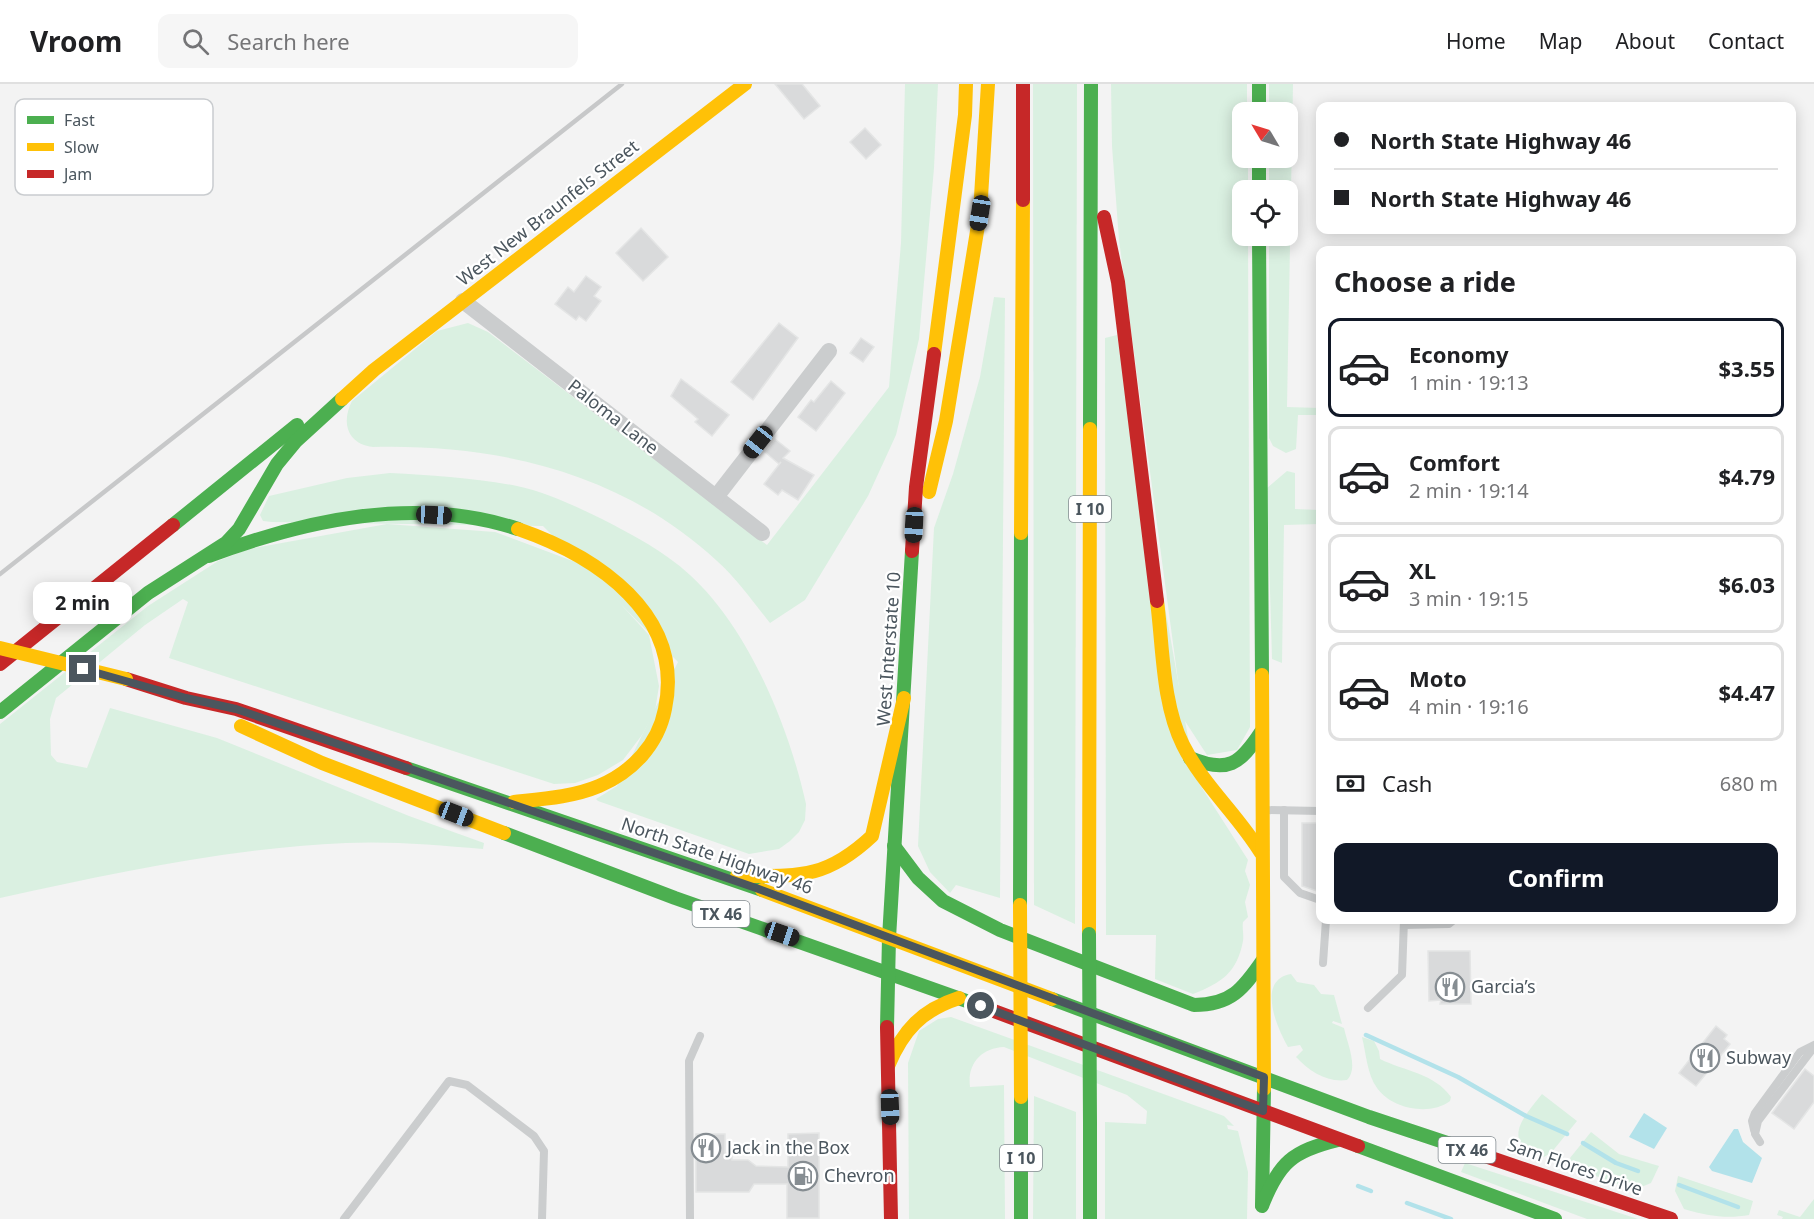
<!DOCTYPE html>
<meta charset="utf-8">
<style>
body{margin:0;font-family:"Noto Sans",sans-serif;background:#f6f6f6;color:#202124;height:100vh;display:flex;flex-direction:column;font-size:22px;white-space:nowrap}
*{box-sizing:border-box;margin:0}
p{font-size:20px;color:#757577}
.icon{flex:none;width:33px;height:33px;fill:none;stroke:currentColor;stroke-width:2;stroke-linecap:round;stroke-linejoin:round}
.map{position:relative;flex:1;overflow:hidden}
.panel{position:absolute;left:1316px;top:162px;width:480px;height:678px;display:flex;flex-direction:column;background:#fff;border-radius:12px;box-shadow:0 3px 15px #0003}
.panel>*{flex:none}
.banner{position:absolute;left:1316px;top:18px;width:480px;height:132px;border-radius:12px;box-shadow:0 3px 15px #0003;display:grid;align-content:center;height:132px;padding:0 18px;background:#fff}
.needle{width:39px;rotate:308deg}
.tools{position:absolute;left:1232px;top:18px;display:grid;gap:12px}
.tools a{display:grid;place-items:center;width:66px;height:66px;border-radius:12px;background:#fff;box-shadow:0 3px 15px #0003;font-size:30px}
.end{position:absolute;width:27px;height:27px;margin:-14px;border:8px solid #4b565e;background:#fff;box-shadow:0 0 0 3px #fff}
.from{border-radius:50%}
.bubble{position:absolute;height:42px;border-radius:12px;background:#fff;box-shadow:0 3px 15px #0003;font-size:20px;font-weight:700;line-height:42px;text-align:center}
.car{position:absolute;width:18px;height:36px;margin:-18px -9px;border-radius:8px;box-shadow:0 0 4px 2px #0007;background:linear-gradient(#222 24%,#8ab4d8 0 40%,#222 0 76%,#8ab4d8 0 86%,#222 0)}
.banner b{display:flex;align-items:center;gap:21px;height:57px;font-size:22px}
.banner b+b{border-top:2px solid #e0e0e0}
.banner i{width:15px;height:15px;background:#202124}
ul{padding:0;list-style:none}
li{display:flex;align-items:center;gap:18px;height:99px;margin:0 12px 9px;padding:0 6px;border:3px solid #e0e0e0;border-radius:12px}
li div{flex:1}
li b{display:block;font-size:22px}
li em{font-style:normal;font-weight:700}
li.selected{border-color:#111827}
li>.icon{width:54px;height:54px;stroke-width:1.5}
h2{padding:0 18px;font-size:27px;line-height:72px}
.pay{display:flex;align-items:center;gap:15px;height:66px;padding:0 18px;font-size:22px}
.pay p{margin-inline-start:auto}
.action{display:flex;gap:12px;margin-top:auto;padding:12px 18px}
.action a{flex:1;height:69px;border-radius:12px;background:#111827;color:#fff;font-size:24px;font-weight:700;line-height:69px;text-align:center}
header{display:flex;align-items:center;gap:36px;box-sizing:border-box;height:84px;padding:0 30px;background:#fff;border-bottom:2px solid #e0e0e0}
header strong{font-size:28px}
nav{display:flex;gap:33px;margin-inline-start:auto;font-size:21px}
.search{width:420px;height:54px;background:#f6f6f6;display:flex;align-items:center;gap:15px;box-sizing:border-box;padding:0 21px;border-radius:12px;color:#757577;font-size:22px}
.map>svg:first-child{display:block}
.green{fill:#daf0e1}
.water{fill:#b2e2ea}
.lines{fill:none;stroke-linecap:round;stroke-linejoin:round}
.stream{stroke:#b2e2ea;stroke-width:4.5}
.building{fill:#d9dadb;stroke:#e4e5e5;stroke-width:1.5}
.lane{stroke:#cbcdce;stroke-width:8}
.street{stroke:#cbcdce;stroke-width:16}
.fast{stroke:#4caf50;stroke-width:14}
.slow{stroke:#ffc107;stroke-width:14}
.jam{stroke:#c62828;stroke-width:14}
.rail{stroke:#c7c8c9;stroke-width:4.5}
.fast-bridge{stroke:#4caf50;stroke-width:14}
.slow-bridge{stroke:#ffc107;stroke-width:14}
.route{stroke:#4b565e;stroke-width:8}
.labels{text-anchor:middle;stroke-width:4.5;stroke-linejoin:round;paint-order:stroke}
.shield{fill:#fff;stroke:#81898e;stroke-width:1.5}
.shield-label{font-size:16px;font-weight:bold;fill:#4b565e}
.street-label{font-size:18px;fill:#4b565e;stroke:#fff}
.poi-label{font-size:18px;fill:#4b565e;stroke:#fff;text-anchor:start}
.key{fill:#fff;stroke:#c9cccf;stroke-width:1.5}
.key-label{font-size:16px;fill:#4b565e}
</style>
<header>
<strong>Vroom</strong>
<div class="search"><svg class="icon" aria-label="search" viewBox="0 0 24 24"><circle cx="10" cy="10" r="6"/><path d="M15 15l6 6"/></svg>Search here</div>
<nav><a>Home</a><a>Map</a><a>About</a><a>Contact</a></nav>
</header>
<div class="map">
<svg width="1814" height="1135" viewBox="0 0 1814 1135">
<rect width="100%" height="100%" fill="#f3f3f3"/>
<g class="green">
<path d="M905 0H938L934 84 919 255 896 351 868 412 805 516 770 539C754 519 737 495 717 477 622 389 499 360 373 363 347 360 341 338 352 317L437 247 468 239 488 248 767 461 889 303 901 159Z"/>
<path d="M1033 0H1077L1075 840 1034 821Z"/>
<path d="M1111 0H1247V28H1242V74H1248V106H1242V152H1248L1250 643 1237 666 1207 671 1183 634 1119 156 1112 62Z"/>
<path d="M1269 0H1293L1287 323 1320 324V331H1298L1296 365 1286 369 1273 362 1269 354V152H1287V106H1269V74H1287V28H1269Z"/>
<path d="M994 213 1005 214 1000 814 956 801 950 809 930 788 918 762 934 444 953 390 980 293Z"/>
<path d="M1117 251 1195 693 1248 776 1245 787 1250 801 1245 818 1248 833 1243 838C1242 844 1244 850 1243 857 1237 889 1221 899 1193 910L1155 895 1156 851H1106L1105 254Z"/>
<path d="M1287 387 1295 389V425L1320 426V440L1284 441 1282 579 1272 575 1267 404Z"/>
<path d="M390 389C432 391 475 394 517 402 546 408 575 422 602 435 633 451 664 467 690 491 749 545 789 643 806 720L805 736 799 748 790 757 779 765 749 770 598 717 596 715 617 702 678 578 543 442 272 438 263 437 260 431 269 412 347 394Z"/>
<path d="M387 440 495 448 586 482 649 551 659 602 655 627 642 651 623 676 598 691 575 699 554 700 169 574 188 518 183 515 145 541 56 614 50 635 51 671 57 678 87 684 110 624 217 654 409 732 484 759 483 765C437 761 391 757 346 759 229 764 114 789 0 814V640L148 522 218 477 249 465Z"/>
<path d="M1291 890 1297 898 1314 901 1321 910 1334 911 1342 940 1333 937 1332 939 1344 944C1347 959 1359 984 1347 996 1327 999 1309 987 1296 973L1303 966 1300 961 1288 963C1277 944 1256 896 1291 890Z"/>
<path d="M951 933 1224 1032 1234 1042 1227 1041 1228 1045 1238 1047 1248 1088 1247 1135H1105V1038L1146 1040 1147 1027 1127 1011 1004 963C981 964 967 980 970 1003L1004 1001 1005 1135H909L908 979 919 947 938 935Z"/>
<path d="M1362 953 1374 957 1379 967 1380 975C1404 987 1434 989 1451 1013L1450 1017C1429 1033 1391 1024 1377 1004 1367 990 1366 969 1362 953Z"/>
<path d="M1542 1010 1577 1037 1551 1069 1542 1074C1500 1057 1523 1034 1542 1010Z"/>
<path d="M1034 1012 1076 1028V1135H1033Z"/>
<path d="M1591 1048 1619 1070 1659 1082 1651 1099 1634 1106 1574 1084 1570 1074Z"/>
<path d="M1465 1079 1638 1135H1587L1461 1088Z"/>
<path d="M1678 1092 1753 1117 1749 1131C1727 1135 1707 1132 1684 1125L1675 1107Z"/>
<path d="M1814 1115V1135H1782L1783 1133 1777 1131 1779 1126 1800 1133Z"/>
</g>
<g class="water">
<path d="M1644 1029 1667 1044 1654 1065 1629 1053Z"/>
<path d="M1734 1045H1738L1743 1058 1762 1074 1752 1099 1712 1087 1709 1083Z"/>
</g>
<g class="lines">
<g class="stream">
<path d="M1366 951 1458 993 1526 1032 1567 1050"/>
<path d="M1583 1059 1616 1079 1638 1087"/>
<path d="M1679 1101 1738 1123"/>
<path d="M1358 1102 1371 1107"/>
<path d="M1407 1119 1451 1135"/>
</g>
</g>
<g class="building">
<path d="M775 0H802L820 22 804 35Z"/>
<path d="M865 44 881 61 866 75 850 58Z"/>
<path d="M641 144 668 173 643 197 616 169Z"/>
<path d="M586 192 601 203 594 212 601 217 586 237 579 232 576 236 555 220 568 203 574 208Z"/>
<path d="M779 239 798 254 753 316 731 298Z"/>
<path d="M861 254 874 263 863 278 850 269Z"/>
<path d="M681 295 729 331 712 352 695 338 698 335 671 312Z"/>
<path d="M831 297 845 309 816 347 798 333 811 316 814 318Z"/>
<path d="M775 355 790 367 783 374 814 391 798 416 782 406 778 411 764 400 781 378 779 380 765 368Z"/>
<path d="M1302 739H1320V808L1302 802Z"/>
<path d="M1428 867H1470L1471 920H1440L1441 916 1429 917Z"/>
<path d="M1716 942 1727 951 1724 955 1730 960 1696 1002 1679 989Z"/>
<path d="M1805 985 1814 992V1018L1794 1045 1772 1029Z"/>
<path d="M819 1049V1134H787V1100H754L749 1108H696V1050H725V1069H732V1076H748L756 1082 788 1083V1050Z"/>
</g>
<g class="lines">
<g class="lane">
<path d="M1263 726 1320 727"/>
<path d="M1284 726V793L1300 809 1320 816"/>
<path d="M1404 841 1449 840 1454 836"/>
<path d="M1323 879 1326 836"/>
<path d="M1368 924 1402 891 1404 836"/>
<path d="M1754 1046 1752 1037 1755 1029 1800 968 1814 961"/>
<path d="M1760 1058 1755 1050 1758 1037 1814 963"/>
<path d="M344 1135 449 997 467 1001 534 1052 544 1067 542 1135"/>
<path d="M690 1135 689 977 700 952"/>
</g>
<g class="street">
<path d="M463 217 762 449"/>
<path d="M716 413 829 267"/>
</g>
<g class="fast">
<path d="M1259 0V28"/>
<path d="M1259 74V106"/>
<path d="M1259 152 1262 591"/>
<path d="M1090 345 1091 0"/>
<path d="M173 441 297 341"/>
<path d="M209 472C305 436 417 411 518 445"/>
<path d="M0 628 148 509 226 459 239 445 277 380 296 357 342 315"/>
<path d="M1190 674C1228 690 1240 680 1261 648"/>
<path d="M406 684 762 806"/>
<path d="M504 749 675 814 975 920"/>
<path d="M894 762 918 794 943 817 1000 846 1194 921C1231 921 1243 905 1263 876"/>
<path d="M1020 821 1021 449"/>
<path d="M1052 915 1369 1033 1453 1061"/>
<path d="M887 943 889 854 912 467"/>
<path d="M1021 1013V1135"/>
<path d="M1090 1039V1135"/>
<path d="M1358 1062 1555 1135"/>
<path d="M1262 1121 1264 1005"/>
<path d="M1262 1122C1279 1078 1293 1067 1338 1056"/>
</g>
<g class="slow">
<path d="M934 270 965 31 966 0"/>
<path d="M342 315 374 286 745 0"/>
<path d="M929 408 946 337 980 129 988 0"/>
<path d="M1021 449 1023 116"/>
<path d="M1157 517C1163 563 1162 619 1183 661 1203 701 1238 731 1261 769"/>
<path d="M1262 591 1264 1005"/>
<path d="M241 642 322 679 504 749"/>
<path d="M514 718C543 715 573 713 599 702 632 688 658 661 665 625 685 530 596 472 518 445"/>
<path d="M737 792C797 792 825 796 872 752L904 614"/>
<path d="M762 806 1052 915"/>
<path d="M1089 850 1090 345"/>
<path d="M888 982C903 946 922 926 959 914"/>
</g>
<g class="jam">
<path d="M1023 116V0"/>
<path d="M1104 133 1118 198 1157 517"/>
<path d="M912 467 916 403 934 270"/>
<path d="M0 580 173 441"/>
<path d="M126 595 186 614 236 625 406 684"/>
<path d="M975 920 1358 1062"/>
<path d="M887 943 891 1135"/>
<path d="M1453 1061 1671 1135"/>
</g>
<path class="rail" d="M0 490 622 0"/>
<path class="fast-bridge" d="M1089 850 1090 1039"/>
<g class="slow-bridge">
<path d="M0 564 126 595"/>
<path d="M1020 821 1021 1013"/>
</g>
</g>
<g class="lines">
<path class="route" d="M83 585 186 614 236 625 756 804 1264 993 1263 1027 981 922"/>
</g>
<defs>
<g id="restaurant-ring" transform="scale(1.5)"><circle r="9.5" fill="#fff" stroke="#868d92" stroke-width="1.5"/><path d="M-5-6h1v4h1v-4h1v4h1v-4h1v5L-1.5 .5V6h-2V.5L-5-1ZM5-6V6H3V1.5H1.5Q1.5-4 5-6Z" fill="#868d92"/></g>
<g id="fuel-ring" transform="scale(1.5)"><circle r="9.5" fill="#fff" stroke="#868d92" stroke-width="1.5"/><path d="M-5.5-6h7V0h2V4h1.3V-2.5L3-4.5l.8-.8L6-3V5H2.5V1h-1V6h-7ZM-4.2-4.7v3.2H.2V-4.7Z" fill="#868d92"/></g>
</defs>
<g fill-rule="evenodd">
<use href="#restaurant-ring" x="1450" y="903"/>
<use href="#restaurant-ring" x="1705" y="974"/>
<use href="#restaurant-ring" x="706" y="1064"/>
<use href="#fuel-ring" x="803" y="1092"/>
</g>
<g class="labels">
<g class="shield">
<rect x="1069" y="412" width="42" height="26" rx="4.5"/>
<rect x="692.5" y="817" width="57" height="26" rx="4.5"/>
<rect x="1438.5" y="1053" width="57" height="26" rx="4.5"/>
<rect x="1000" y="1061" width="42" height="26" rx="4.5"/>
</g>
<g class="shield-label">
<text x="1090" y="431">I 10</text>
<text x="721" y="836">TX 46</text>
<text x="1467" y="1072">TX 46</text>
<text x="1021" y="1080">I 10</text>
</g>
<g class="street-label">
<text transform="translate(548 129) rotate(-38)" y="6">West New Braunfels Street</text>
<text transform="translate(613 333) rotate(38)" y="6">Paloma Lane</text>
<text transform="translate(889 565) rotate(-86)" y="6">West Interstate 10</text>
<text transform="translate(717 772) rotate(19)" y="6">North State Highway 46</text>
<text transform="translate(1575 1083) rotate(19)" y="6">Sam Flores Drive</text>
</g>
<g class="poi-label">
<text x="1471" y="909">Garcia’s</text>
<text x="1726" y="980">Subway</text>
<text x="727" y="1070">Jack in the Box</text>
<text x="824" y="1098">Chevron</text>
</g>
</g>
<rect x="15" y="15" width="198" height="96" rx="9" class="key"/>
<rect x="27" y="32" width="27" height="8" fill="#4caf50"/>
<rect x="27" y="59" width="27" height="8" fill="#ffc107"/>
<rect x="27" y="86" width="27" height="8" fill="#c62828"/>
<g class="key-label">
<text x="64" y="42">Fast</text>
<text x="64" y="69">Slow</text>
<text x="64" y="96">Jam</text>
</g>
</svg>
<div class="tools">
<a><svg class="needle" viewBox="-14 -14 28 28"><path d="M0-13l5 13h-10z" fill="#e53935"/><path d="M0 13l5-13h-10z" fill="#757577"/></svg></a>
<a><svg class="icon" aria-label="locate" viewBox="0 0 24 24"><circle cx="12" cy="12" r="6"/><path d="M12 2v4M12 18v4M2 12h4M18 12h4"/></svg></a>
</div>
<i class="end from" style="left:981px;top:922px"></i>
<i class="end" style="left:83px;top:585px"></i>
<div class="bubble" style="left:33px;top:498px;width:99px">2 min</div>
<i class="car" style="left:980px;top:129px;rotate:189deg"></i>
<i class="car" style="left:758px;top:358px;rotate:218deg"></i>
<i class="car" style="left:434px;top:431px;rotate:93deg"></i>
<i class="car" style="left:914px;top:441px;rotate:183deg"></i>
<i class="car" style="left:456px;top:730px;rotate:111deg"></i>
<i class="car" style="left:782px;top:850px;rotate:109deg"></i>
<i class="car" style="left:890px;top:1023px;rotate:178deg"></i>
<div class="banner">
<b><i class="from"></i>North State Highway 46</b>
<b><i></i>North State Highway 46</b>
</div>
<section class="panel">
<h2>Choose a ride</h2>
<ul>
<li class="selected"><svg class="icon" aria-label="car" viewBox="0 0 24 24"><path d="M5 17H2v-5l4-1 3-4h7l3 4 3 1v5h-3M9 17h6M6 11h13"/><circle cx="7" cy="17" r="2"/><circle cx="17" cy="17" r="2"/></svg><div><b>Economy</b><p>1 min · 19:13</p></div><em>$3.55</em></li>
<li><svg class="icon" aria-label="car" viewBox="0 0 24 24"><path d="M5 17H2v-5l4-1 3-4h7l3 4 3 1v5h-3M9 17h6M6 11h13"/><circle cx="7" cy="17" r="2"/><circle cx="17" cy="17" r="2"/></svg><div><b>Comfort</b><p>2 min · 19:14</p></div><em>$4.79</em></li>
<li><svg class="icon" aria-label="car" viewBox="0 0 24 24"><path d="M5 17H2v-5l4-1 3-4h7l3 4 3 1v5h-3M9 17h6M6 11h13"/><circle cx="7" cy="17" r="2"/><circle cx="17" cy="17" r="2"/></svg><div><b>XL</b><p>3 min · 19:15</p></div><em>$6.03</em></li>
<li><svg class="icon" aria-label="car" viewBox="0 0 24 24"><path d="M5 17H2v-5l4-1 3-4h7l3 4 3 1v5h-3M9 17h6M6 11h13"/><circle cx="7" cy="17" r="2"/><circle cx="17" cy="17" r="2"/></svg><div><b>Moto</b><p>4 min · 19:16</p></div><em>$4.47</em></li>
</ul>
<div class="pay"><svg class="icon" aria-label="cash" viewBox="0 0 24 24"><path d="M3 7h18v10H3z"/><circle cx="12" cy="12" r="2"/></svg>Cash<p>680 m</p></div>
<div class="action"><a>Confirm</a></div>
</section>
</div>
